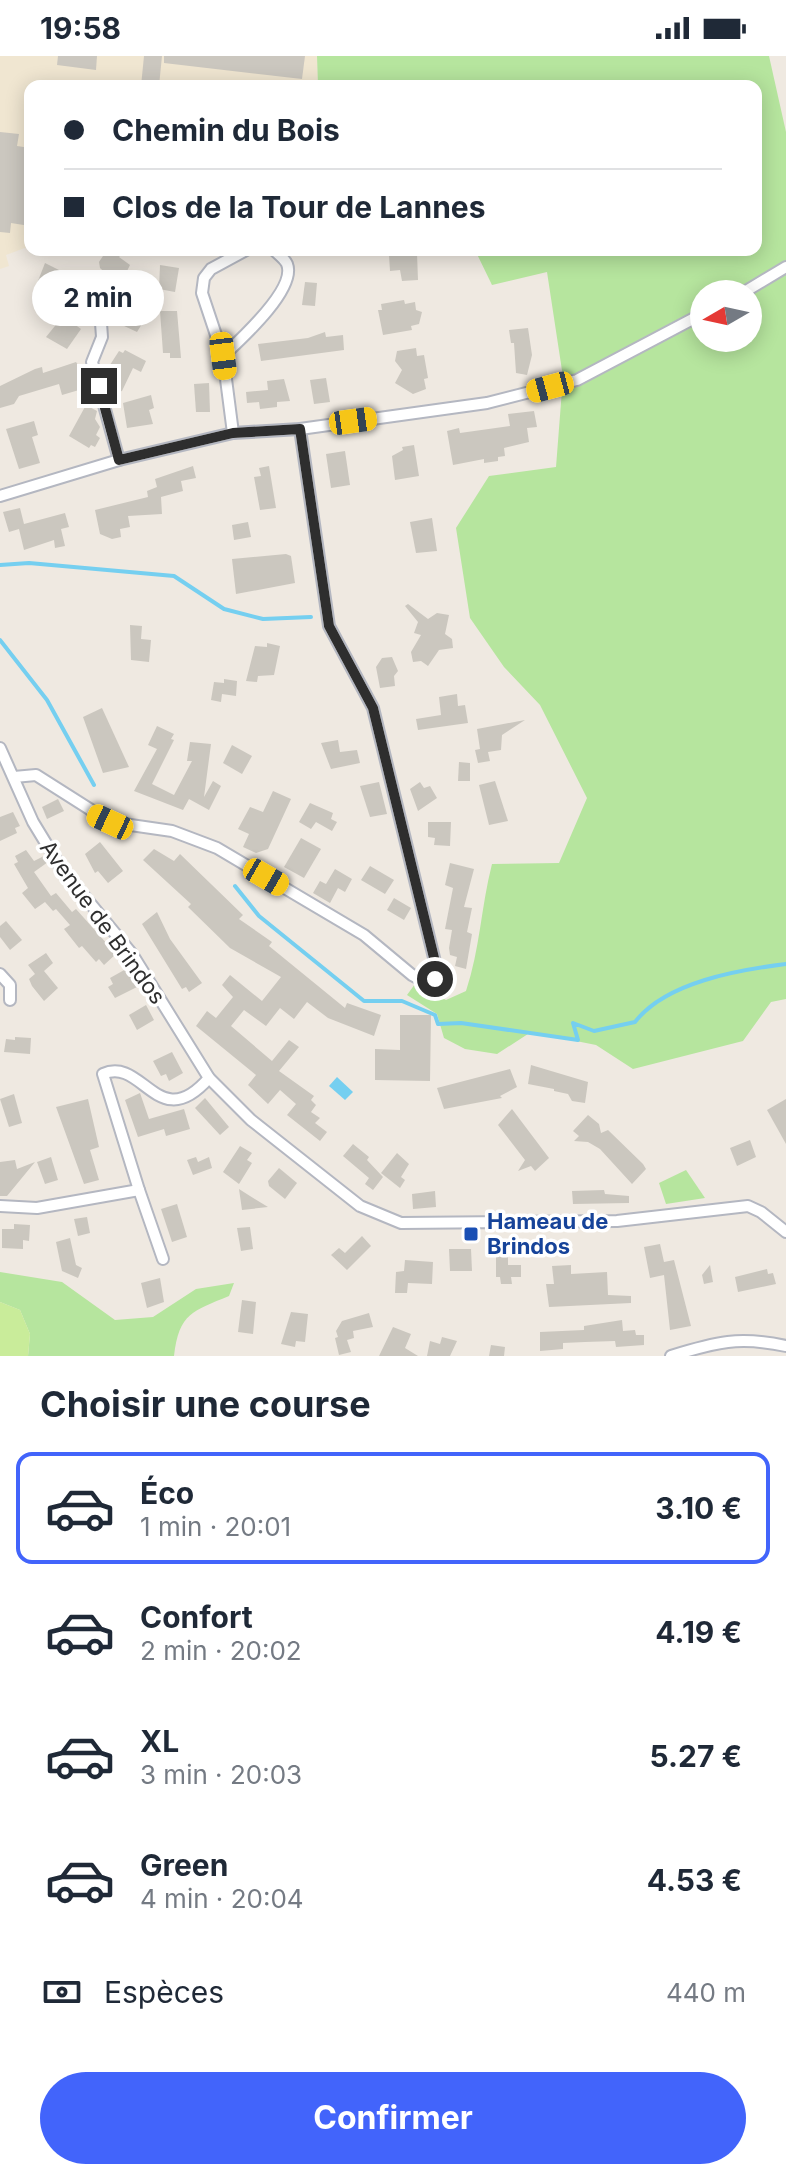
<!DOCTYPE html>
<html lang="fr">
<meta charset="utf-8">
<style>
body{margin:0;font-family:Inter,sans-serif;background:#f2f2f3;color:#1f2937;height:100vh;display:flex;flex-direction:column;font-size:30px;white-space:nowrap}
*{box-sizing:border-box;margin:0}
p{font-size:26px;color:#747a83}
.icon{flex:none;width:44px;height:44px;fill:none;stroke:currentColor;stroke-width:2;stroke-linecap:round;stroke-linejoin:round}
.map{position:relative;height:1300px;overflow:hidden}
.details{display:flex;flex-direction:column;background:#fff;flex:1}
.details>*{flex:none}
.top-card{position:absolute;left:24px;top:24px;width:738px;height:176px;border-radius:16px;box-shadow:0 4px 20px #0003;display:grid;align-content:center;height:176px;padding:0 40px;background:#fff}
.needle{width:52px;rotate:261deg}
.buttons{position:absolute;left:690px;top:224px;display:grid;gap:16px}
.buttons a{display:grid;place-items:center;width:72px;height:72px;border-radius:50%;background:#fff;box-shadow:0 4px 20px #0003;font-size:40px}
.end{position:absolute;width:36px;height:36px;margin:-18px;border:10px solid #2e2e2e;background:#fff;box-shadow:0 0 0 4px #fff}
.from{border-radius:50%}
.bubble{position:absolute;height:56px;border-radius:28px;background:#fff;box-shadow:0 4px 20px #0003;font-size:26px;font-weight:700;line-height:56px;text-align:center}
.car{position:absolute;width:24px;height:48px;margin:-24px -12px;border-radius:10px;box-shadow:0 0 6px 2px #0007;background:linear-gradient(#f5c518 24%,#345 0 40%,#f5c518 0 76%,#345 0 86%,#f5c518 0)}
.top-card b{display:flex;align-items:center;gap:28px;height:76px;font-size:30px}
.top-card b+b{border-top:2px solid #e0e1e3}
.top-card i{width:20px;height:20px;background:#1f2937}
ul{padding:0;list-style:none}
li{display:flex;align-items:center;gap:24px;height:112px;margin:0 16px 12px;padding:0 24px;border:4px solid transparent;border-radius:16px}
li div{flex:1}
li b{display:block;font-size:30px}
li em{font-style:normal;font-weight:700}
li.selected{border-color:#4264fb}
li>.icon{width:72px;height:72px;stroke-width:1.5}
h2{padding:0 40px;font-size:36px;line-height:96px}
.pay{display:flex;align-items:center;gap:20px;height:88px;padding:0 40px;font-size:30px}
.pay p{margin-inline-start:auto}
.cta{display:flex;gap:16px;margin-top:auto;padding:16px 40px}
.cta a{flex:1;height:92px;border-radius:48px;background:#4264fb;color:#fff;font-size:32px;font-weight:700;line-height:92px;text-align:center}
.status{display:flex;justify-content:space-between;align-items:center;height:56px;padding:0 40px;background:#fff;direction:ltr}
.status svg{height:22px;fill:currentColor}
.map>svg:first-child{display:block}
.education{fill:#f0e6d1}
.green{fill:#b6e59e;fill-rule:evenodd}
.pitch{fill:#c9ec9a}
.water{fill:#75cff0}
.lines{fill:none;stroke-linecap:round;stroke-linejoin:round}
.stream{stroke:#75cff0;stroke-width:4}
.building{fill:#cbc7bf}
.street-casing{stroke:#b4b7c1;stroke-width:14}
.street{stroke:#fff;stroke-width:10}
.route{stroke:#2e2e2e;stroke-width:10}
.transit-dot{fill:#1a4fb4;stroke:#fff;stroke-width:3}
.labels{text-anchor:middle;stroke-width:7;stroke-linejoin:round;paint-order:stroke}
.street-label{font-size:22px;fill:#2e2e2e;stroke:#fff}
.transit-label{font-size:22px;font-weight:bold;fill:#164399;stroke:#fff;text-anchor:start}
</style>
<div class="status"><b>19:58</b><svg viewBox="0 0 49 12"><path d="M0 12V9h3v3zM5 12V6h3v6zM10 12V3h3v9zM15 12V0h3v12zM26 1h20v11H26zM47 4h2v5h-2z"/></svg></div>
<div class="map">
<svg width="786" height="1300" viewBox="0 0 786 1300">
<rect width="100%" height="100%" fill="#efe9e1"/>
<path class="education" d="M0 0H317L318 30H30V190L6 199 9 210 0 213Z"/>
<g class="green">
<path d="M317 0H769L786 76V943L771 946 743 985 633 1013 596 989 531 976 497 998 465 993 444 982 437 958 407 939 415 928 446 944 466 935C480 893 481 851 492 808L559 807 587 742 540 649 504 611 470 562 456 472 489 420 556 411 563 321 547 216 492 229 475 194H756V30H318ZM704 238H748V282H704Z"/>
<path d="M686 1114 705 1142 666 1148 659 1127Z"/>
<path d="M0 1216 62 1226 115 1264 153 1261 196 1233 234 1227 229 1240C193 1255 179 1257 174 1300H28L30 1278 20 1254 0 1246Z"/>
</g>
<path class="pitch" d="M0 1246 20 1254 30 1278 28 1300H0Z"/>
<path class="water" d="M337 1021 353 1036 345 1044 329 1030Z"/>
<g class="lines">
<g class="stream">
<path d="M0 509 29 507 174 520 224 553 263 563 311 561"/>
<path d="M0 584 47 644 94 729"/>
<path d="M235 830 259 860 364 945H402L435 959 438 968 461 967 578 984 573 967 594 975 635 966C666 926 738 914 786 908"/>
</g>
</g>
<g class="building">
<path d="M58 0H97L96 14 57 9Z"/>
<path d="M144 0H162L159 30H141Z"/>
<path d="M164 0H305L302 23 164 7Z"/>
<path d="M0 76 19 78 17 90 30 92V170L11 167 10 177 0 176Z"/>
<path d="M107 194 121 199 119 201 130 209 127 215 131 218 125 228 115 226 100 212 99 206Z"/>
<path d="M417 197 418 224 402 225 400 214 390 215 389 199Z"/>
<path d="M45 207 67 218 65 222 68 225 64 234 60 232 55 241 52 238 49 243 34 235Z"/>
<path d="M160 209 179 212 175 236 159 233Z"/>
<path d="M305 226 317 227 315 250 302 249Z"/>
<path d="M121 237 141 246 136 260 145 263 137 276 122 269 124 265 119 263 123 253 115 249Z"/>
<path d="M404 244 405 248 415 246 416 254 422 256 419 268 411 270 412 274 383 279 378 254H382L381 248Z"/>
<path d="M160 255H177L181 302H170V297H163Z"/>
<path d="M63 260 81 273 67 293 46 281Z"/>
<path d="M528 272 532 299 527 319 516 317 514 287H511L509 274Z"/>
<path d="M325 276 326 281 343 279 344 294 261 305 258 288 308 282Z"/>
<path d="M416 292 417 300 424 299 428 322 424 323 426 333 413 338 395 327 402 314 395 305 397 295Z"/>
<path d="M125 294 146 305 141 316 133 312 122 335 111 338 107 325 113 314 108 312 119 295 123 297Z"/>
<path d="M76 306 84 317 80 318 83 329 79 330V334L62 339 59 328 19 340 14 348 0 352V330L35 313 42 311 43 317Z"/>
<path d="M326 322 330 346 314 348 310 324Z"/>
<path d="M284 323 290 345 277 346V351L260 353 259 346 247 347 246 336 268 334 267 325Z"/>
<path d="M209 327 210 356H196L194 328Z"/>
<path d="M151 339 154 352 149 354 153 368 127 372 123 347Z"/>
<path d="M86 349 97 355 95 363 100 371 96 379 100 382 95 391 91 389 89 392 69 380Z"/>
<path d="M534 355 537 371 527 372 529 386 504 392 505 400 498 401V405L484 407V403L453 409 447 375 459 372 460 377 510 370 508 358Z"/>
<path d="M34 365 38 379 32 381 40 407 19 413 6 373Z"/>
<path d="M414 389 419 420 395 424 392 400 403 394 402 391Z"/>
<path d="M345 395 350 429 331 432 326 398Z"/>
<path d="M193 410 196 422 181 425 183 435 161 441 162 458 128 460 130 471 120 473 121 481 112 483 100 478 95 454 148 441 147 435 157 431 155 423Z"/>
<path d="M269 410 276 452 260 454 254 421 261 420 259 412Z"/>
<path d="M20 452 24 468 65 457 69 471 61 473 65 490 55 492 54 484 24 494 19 473 9 476 3 456Z"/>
<path d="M432 462 437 495 416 497 410 466Z"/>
<path d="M248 466 251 481 234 484 232 469Z"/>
<path d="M286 498 291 500 295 527 236 538 232 503Z"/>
<path d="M408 548 428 563 437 557 449 559 445 578 452 583 453 592 439 594 428 610 421 605 413 606 411 596 421 579 414 577 418 566 405 550Z"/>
<path d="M130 569 142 570 141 583 151 584 149 606 131 604Z"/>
<path d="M267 587 280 590 274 619 258 620 257 626 246 625 255 590 267 591Z"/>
<path d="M392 601 398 615 394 620 395 630 380 632 376 611 382 602Z"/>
<path d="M224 623 237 625 236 640 222 638 221 646 211 644 214 626 224 627Z"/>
<path d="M457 638 458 650 465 649 468 667 418 674 416 663 441 659 439 641Z"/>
<path d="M102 652 129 711 103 717 83 661Z"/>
<path d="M525 664 502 679 501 694 488 696 490 705 478 707 475 694 480 693 477 673Z"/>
<path d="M157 670 174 678 171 683 174 684 152 728 174 739 192 705H187L190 686 211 688 204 741 213 725 221 730 209 754 189 743 183 754 134 735 157 693 148 689Z"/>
<path d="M338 684 340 696 357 694 360 707 331 713 321 687Z"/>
<path d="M232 689 252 700 242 718 223 707Z"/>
<path d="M459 706 470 707V725H458Z"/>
<path d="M495 725 508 765 489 769 479 729Z"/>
<path d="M379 726 387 758 370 761 360 730Z"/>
<path d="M420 726 424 732 430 730 437 742 418 755 410 733Z"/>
<path d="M273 735 291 743 268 793 256 797 243 791 249 778 238 773 250 751 263 756Z"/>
<path d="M58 743 64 755 47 763 42 751Z"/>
<path d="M310 747 333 757 331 763 337 766 332 775 316 766 311 773 299 766Z"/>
<path d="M13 756 20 770 15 772 17 777 0 785V761Z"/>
<path d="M428 766H451L450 790 434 789 435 782 428 781Z"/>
<path d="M301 782 321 793 304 822 284 811Z"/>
<path d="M100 786 123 815 108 827 98 815 95 817 85 798Z"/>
<path d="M154 793 174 805 180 798 243 859 239 863 272 886 269 890 345 952 347 947 381 959 374 980 328 962 307 946 294 963 280 952 266 970 244 954 231 970 272 1005 289 984 299 991 279 1015 314 1040 311 1044 316 1049 311 1056 320 1062 315 1067 327 1076 320 1085 287 1059 296 1048 280 1034 268 1048 248 1029 256 1019 196 970 207 955 216 962 233 941 222 929 230 919 262 945 281 921 230 892 188 851 191 848 143 804Z"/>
<path d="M26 794 34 805 44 800 48 806 34 816 51 840 56 837 72 856 76 853 116 898 104 909 99 903 96 906 82 890 79 892 64 873 70 869 56 853 53 855 45 846 35 853 22 837 28 832 14 808 18 806 15 800Z"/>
<path d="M450 807 474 813 464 851 472 852 467 876 472 878 466 913 455 910 457 901 450 899 449 892 452 874 445 873 453 832 445 829Z"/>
<path d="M370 810 394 824 385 838 361 824Z"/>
<path d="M335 813 352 823 345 836 338 832 330 847 313 837 320 825 326 828Z"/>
<path d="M394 842 411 852 404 864 387 854Z"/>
<path d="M157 856 170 883 202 927 189 936 186 931 182 933 142 868Z"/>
<path d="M6 865 22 884 10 894 0 881V870Z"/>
<path d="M46 897 53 907 44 915 58 932 44 945 32 930 29 923 35 918 28 909Z"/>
<path d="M126 913 137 931 115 942 108 931 113 928 110 922Z"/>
<path d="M146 949 154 964 137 974 129 959Z"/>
<path d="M400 959H431L430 1025 375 1024V993L400 994Z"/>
<path d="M15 981 31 982 30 998 4 996 6 983 15 984Z"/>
<path d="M172 996 183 1017 169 1025 166 1018 161 1020 153 1005Z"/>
<path d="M531 1009 588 1026 585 1047 572 1045 568 1038 554 1035V1033L528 1028Z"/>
<path d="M510 1013 517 1031 500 1040 502 1042 444 1053 437 1032Z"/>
<path d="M140 1037 149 1063 184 1053 190 1073 166 1080 164 1073 138 1081 125 1044Z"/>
<path d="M14 1038 22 1067 9 1071 0 1043Z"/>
<path d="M205 1042 229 1071 220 1079 195 1052Z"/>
<path d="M88 1043 99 1091 90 1094 99 1124 84 1128 56 1051Z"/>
<path d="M786 1043V1088L767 1054Z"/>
<path d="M512 1053 549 1102 535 1115 531 1110 518 1115 525 1104 498 1069Z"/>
<path d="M588 1059 599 1068 601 1077 608 1074 643 1108 646 1113 632 1128 600 1093 588 1086 574 1085 579 1080 573 1075Z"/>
<path d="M750 1084 756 1101 737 1110 730 1092Z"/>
<path d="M353 1088 369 1101 367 1104 383 1121 373 1134 365 1128 369 1122 343 1100Z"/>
<path d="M240 1090 252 1097 247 1104 252 1107 239 1128 223 1116Z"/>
<path d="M397 1097 409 1108 401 1121 405 1124 400 1132 381 1117Z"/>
<path d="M51 1101 58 1124 45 1128 37 1106Z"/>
<path d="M196 1101 198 1106 209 1101 212 1112 193 1119 187 1104Z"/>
<path d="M15 1104 17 1113 35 1106 7 1140H0V1106Z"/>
<path d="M279 1112 297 1127 285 1143 269 1130 268 1125Z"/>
<path d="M239 1133 250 1140 268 1151 242 1154Z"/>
<path d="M604 1134 605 1138 629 1140V1147L573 1148 572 1135Z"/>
<path d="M435 1135 436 1151 413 1153 412 1138Z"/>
<path d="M177 1148 187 1181 172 1186 161 1153Z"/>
<path d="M87 1161 90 1177 78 1180 74 1163Z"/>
<path d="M14 1168 30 1169 29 1185 23 1184V1193L2 1192V1173H14Z"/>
<path d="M250 1171 253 1193 241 1195 237 1172Z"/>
<path d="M362 1180 371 1190 347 1214 331 1199 339 1192 345 1197Z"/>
<path d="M70 1182 76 1209 82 1212 78 1222 62 1215 56 1186Z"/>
<path d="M660 1188 664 1206 674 1204 691 1270 670 1274 664 1219 650 1222 644 1191Z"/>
<path d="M496 1189H508V1209H521V1221H511L512 1228H501L500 1221H496Z"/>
<path d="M449 1193H471L472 1215H450Z"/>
<path d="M405 1204 433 1206 432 1228 408 1227 407 1237H395L396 1216 404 1215Z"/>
<path d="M571 1209V1218L607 1216 608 1239 631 1240V1247L549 1251 546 1228H554L552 1210Z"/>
<path d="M710 1209 713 1226 704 1228 702 1219Z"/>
<path d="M767 1213 768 1218 773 1217 776 1228 738 1236 735 1221Z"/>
<path d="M160 1222 164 1246 147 1252 141 1227Z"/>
<path d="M242 1244 256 1246 253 1278 238 1276Z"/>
<path d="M291 1256 308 1258 305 1286 296 1285 295 1291 281 1288Z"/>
<path d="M369 1257 373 1271 353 1275 354 1282 347 1284 351 1296 339 1299 335 1282 338 1281 336 1275 342 1265Z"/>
<path d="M622 1264 623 1275 635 1274 636 1279H644V1289L616 1291 615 1285 585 1286 563 1287V1293L540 1295V1276L584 1274V1270Z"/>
<path d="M393 1271 411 1278 405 1292 418 1300H379Z"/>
<path d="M442 1281 457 1285 450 1300H427L430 1285 440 1288Z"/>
<path d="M491 1289 505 1291 504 1300H489Z"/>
</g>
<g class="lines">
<g class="street-casing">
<g id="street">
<path d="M741 238 786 211"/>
<path d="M80 241 96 254 101 267 102 281 92 306 119 404"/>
<path d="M223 300C240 284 297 233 287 208 285 203 278 198 274 194"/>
<path d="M233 377 223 300 202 237 204 222 211 213 246 194"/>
<path d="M0 440 119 404 233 377 300 373 487 347 577 324 704 257"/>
<path d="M0 692 33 766 61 812 132 898 209 1022 251 1064 360 1150 401 1167 617 1165 748 1150 761 1156 786 1176"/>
<path d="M14 721 36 719 110 766 172 775 217 792 364 879 412 919 429 928 435 923 436 910 373 652 329 570 300 373"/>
<path d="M0 918 10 929V944"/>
<path d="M139 1134 163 1203"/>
<path d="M0 1150 37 1152 139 1134 103 1018C143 1000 158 1080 209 1022"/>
<path d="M671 1300C716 1286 739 1280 786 1290"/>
</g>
</g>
<use href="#street" class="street"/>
</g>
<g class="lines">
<path class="route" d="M99 330 119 404 233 377 300 373 329 570 373 652 436 910 435 923"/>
</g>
<rect class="transit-dot" x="463" y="1170" width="16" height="16" rx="4"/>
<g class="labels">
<g class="street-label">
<text transform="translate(103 866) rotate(54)" y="8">Avenue de Brindos</text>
</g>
<g class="transit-label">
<text x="487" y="1173">Hameau de<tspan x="487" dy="25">Brindos</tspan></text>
</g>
</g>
</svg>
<div class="buttons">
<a><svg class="needle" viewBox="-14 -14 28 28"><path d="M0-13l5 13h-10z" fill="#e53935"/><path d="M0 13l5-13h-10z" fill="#747a83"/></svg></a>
</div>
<i class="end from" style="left:435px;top:923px"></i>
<i class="end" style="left:99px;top:330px"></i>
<div class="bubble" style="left:32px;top:214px;width:132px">2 min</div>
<i class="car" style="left:223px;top:300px;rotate:173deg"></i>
<i class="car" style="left:550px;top:331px;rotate:255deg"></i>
<i class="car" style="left:353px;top:365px;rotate:82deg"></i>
<i class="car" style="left:110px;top:766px;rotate:295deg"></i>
<i class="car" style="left:266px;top:821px;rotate:120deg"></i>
<div class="top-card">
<b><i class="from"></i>Chemin du Bois</b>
<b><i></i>Clos de la Tour de Lannes</b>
</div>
</div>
<section class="details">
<h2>Choisir une course</h2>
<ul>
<li class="selected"><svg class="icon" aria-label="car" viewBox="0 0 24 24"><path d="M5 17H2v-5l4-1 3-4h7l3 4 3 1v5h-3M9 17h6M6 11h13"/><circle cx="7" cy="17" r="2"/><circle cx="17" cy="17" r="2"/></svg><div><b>Éco</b><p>1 min · 20:01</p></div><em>3.10 €</em></li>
<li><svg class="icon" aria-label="car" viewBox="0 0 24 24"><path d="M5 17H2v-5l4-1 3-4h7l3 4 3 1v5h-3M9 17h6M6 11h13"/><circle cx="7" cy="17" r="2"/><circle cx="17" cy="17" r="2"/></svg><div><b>Confort</b><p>2 min · 20:02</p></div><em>4.19 €</em></li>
<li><svg class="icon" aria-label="car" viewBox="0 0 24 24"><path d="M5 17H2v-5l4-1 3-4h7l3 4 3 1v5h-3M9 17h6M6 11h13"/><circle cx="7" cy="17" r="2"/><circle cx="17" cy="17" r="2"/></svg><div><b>XL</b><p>3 min · 20:03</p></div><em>5.27 €</em></li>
<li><svg class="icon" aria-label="car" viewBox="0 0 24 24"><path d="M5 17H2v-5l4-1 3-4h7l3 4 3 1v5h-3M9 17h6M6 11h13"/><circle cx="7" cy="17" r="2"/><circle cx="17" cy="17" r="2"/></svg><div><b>Green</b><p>4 min · 20:04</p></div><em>4.53 €</em></li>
</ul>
<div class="pay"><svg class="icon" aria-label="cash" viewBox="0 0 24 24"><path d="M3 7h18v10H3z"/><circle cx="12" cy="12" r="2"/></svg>Espèces<p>440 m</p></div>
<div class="cta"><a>Confirmer</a></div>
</section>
